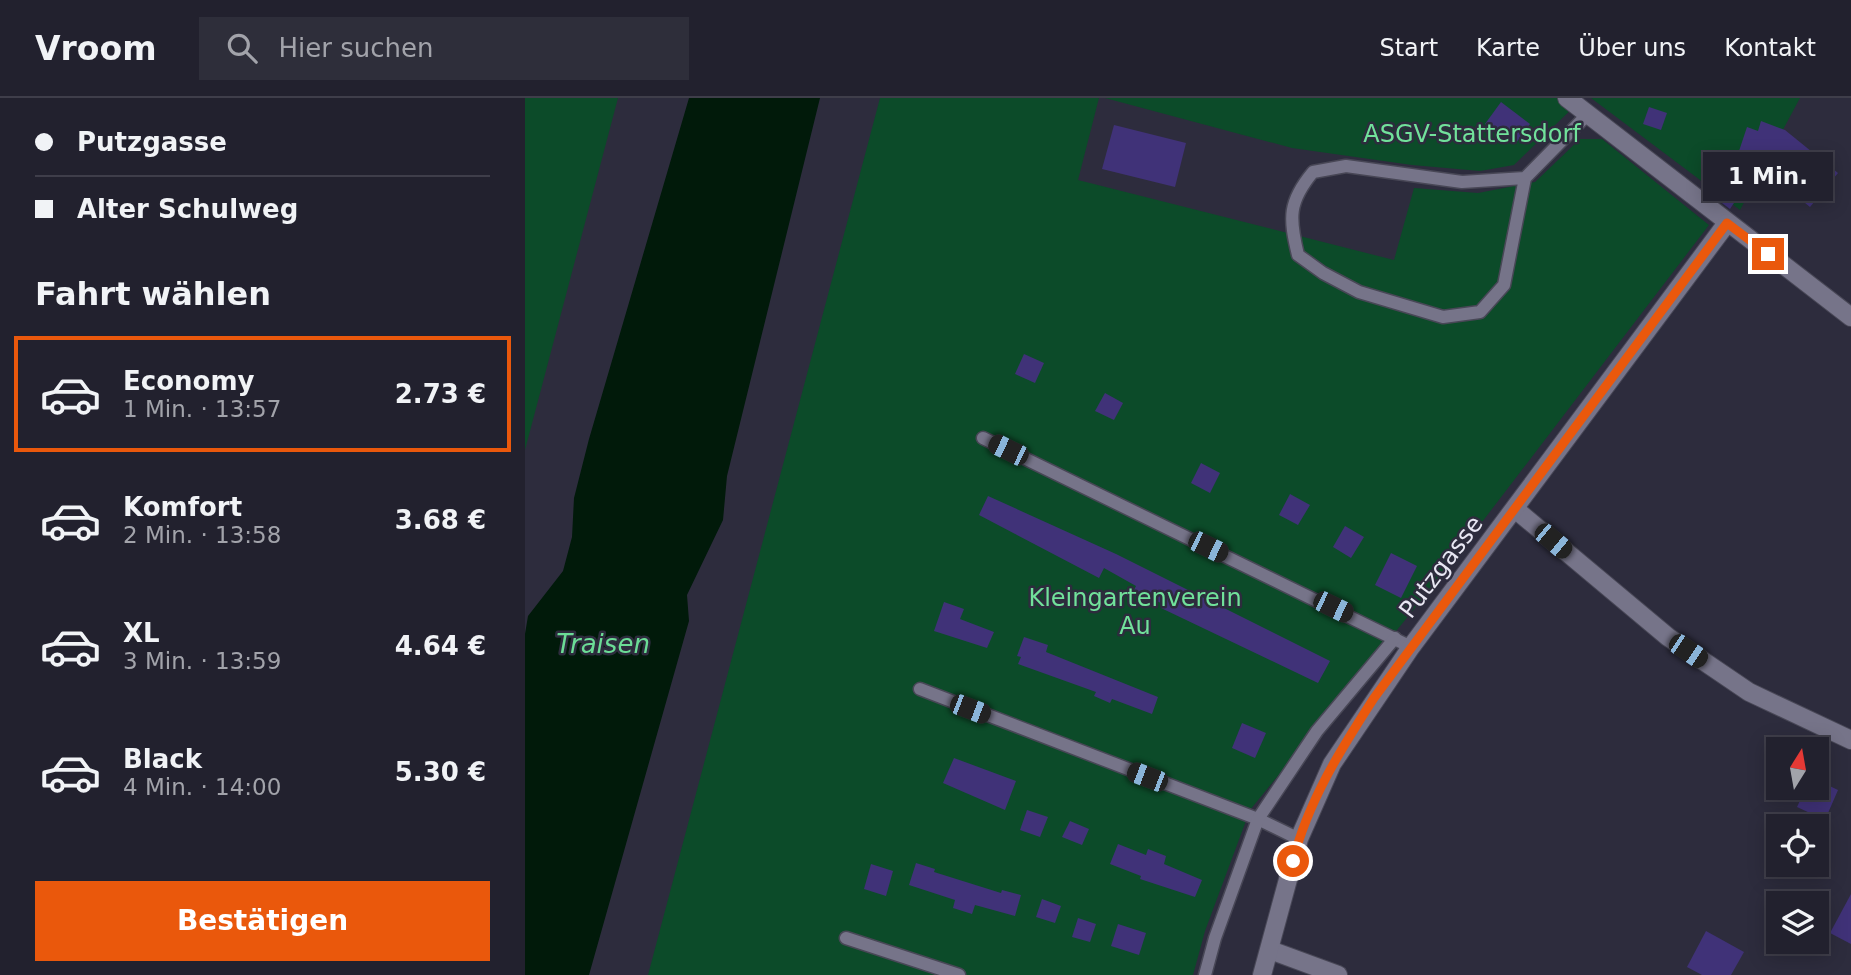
<!DOCTYPE html>
<html lang="de">
<meta charset="utf-8">
<style>
body{margin:0;font-family:"DejaVu Sans",sans-serif;background:#2e2e3a;color:#f1f3f6;height:100vh;display:flex;flex-direction:column;font-size:26px;white-space:nowrap}
*{box-sizing:border-box;margin:0}
p{font-size:23px;color:#a2a3aa}
.icon{flex:none;width:38px;height:38px;fill:none;stroke:currentColor;stroke-width:2;stroke-linecap:round;stroke-linejoin:round}
.map{position:relative;flex:1;overflow:hidden}
.drawer{display:flex;flex-direction:column;background:#22212e;width:525px}
.drawer>*{flex:none}
.top-card{display:grid;align-content:center;height:154px;padding:0 35px;background:#22212e}
.needle{width:46px;rotate:11deg}
.fabs{position:absolute;left:1241px;top:639px;display:grid;gap:14px}
.fabs a{display:grid;place-items:center;width:63px;height:63px;border-radius:0px;background:#22212e;box-shadow:0 4px 18px #0003,0 0 0 2px #3f3e4a;font-size:35px}
.end{position:absolute;width:32px;height:32px;margin:-16px;border:9px solid #ea580c;background:#fff;box-shadow:0 0 0 4px #fff}
.from{border-radius:50%}
.bubble{position:absolute;height:49px;border-radius:0px;background:#22212e;box-shadow:0 4px 18px #0003,0 0 0 2px #3f3e4a;font-size:23px;font-weight:600;line-height:49px;text-align:center}
.car{position:absolute;width:21px;height:42px;margin:-21px -10px;border-radius:9px;box-shadow:0 0 5px 2px #0007;background:linear-gradient(#222 24%,#8ab4d8 0 40%,#222 0 76%,#8ab4d8 0 86%,#222 0)}
.top-card b{display:flex;align-items:center;gap:24px;height:66px;font-size:26px}
.top-card b+b{border-top:2px solid #3f3e4a}
.top-card i{width:18px;height:18px;background:#f1f3f6}
ul{padding:0;list-style:none}
li{display:flex;align-items:center;gap:21px;height:116px;margin:0 14px 10px;padding:0 21px;border:4px solid transparent;border-radius:0px}
li div{flex:1}
li b{display:block;font-size:26px}
li em{font-style:normal;font-weight:600}
li.current{border-color:#ea580c}
li>.icon{width:63px;height:63px;stroke-width:1.5}
h2{padding:0 35px;font-size:32px;line-height:84px}
.action{display:flex;gap:14px;margin-top:auto;padding:14px 35px}
.action a{flex:1;height:80px;border-radius:0px;background:#ea580c;color:#fff;font-size:28px;font-weight:600;line-height:80px;text-align:center}
header{display:flex;align-items:center;gap:42px;box-sizing:border-box;height:98px;padding:0 35px;background:#22212e;border-bottom:2px solid #3f3e4a}
header strong{font-size:33px}
nav{display:flex;gap:38px;margin-inline-start:auto;font-size:24px}
.search{width:490px;height:63px;background:#2e2e3a;display:flex;align-items:center;gap:18px;box-sizing:border-box;padding:0 24px;border-radius:0px;color:#a2a3aa;font-size:26px}
main{display:flex;flex:1;min-height:0}
.map>svg:first-child{display:block}
.green{fill:#0c4b29}
.water{fill:#011a0a}
.building{fill:#403278}
.lines{fill:none;stroke-linecap:round;stroke-linejoin:round}
.lane-casing{stroke:#484756;stroke-width:15}
.street-casing{stroke:#484756;stroke-width:20}
.lane{stroke:#767489;stroke-width:12}
.street{stroke:#767489;stroke-width:18}
.route{stroke:#ea580c;stroke-width:9}
.labels{text-anchor:middle;stroke-width:5;stroke-linejoin:round;paint-order:stroke}
.park-label{font-size:24px;fill:#71e29b;stroke:#2d2c3d}
.street-label{font-size:24px;fill:#e8e7f3;stroke:#2d2c3d}
.water-label{font-size:26px;font-style:italic;fill:#6bdc96;stroke:#2d2c3d}
</style>
<header>
<strong>Vroom</strong>
<div class="search"><svg class="icon" aria-label="search" viewBox="0 0 24 24"><circle cx="10" cy="10" r="6"/><path d="M15 15l6 6"/></svg>Hier suchen</div>
<nav><a>Start</a><a>Karte</a><a>Über uns</a><a>Kontakt</a></nav>
</header>
<main>
<section class="drawer">
<div class="top-card">
<b><i class="from"></i>Putzgasse</b>
<b><i></i>Alter Schulweg</b>
</div>
<h2>Fahrt wählen</h2>
<ul>
<li class="current"><svg class="icon" aria-label="car" viewBox="0 0 24 24"><path d="M5 17H2v-5l4-1 3-4h7l3 4 3 1v5h-3M9 17h6M6 11h13"/><circle cx="7" cy="17" r="2"/><circle cx="17" cy="17" r="2"/></svg><div><b>Economy</b><p>1 Min. · 13:57</p></div><em>2.73 €</em></li>
<li><svg class="icon" aria-label="car" viewBox="0 0 24 24"><path d="M5 17H2v-5l4-1 3-4h7l3 4 3 1v5h-3M9 17h6M6 11h13"/><circle cx="7" cy="17" r="2"/><circle cx="17" cy="17" r="2"/></svg><div><b>Komfort</b><p>2 Min. · 13:58</p></div><em>3.68 €</em></li>
<li><svg class="icon" aria-label="car" viewBox="0 0 24 24"><path d="M5 17H2v-5l4-1 3-4h7l3 4 3 1v5h-3M9 17h6M6 11h13"/><circle cx="7" cy="17" r="2"/><circle cx="17" cy="17" r="2"/></svg><div><b>XL</b><p>3 Min. · 13:59</p></div><em>4.64 €</em></li>
<li><svg class="icon" aria-label="car" viewBox="0 0 24 24"><path d="M5 17H2v-5l4-1 3-4h7l3 4 3 1v5h-3M9 17h6M6 11h13"/><circle cx="7" cy="17" r="2"/><circle cx="17" cy="17" r="2"/></svg><div><b>Black</b><p>4 Min. · 14:00</p></div><em>5.30 €</em></li>
</ul>
<div class="action"><a>Bestätigen</a></div>
</section>
<div class="map">
<svg width="1326" height="877" viewBox="0 0 1326 877">
<rect width="100%" height="100%" fill="#2d2c3d"/>
<g class="green">
<path d="M0 0H93L0 352Z"/>
<path d="M355 0H574L553 82 869 162 889 90 953 95 1010 84 1055 41H1077L1184 127 912 483 725 712 680 833 668 877H123Z"/>
<path d="M580 0H1058L989 67 955 73 887 67 767 50Z"/>
<path d="M1066 0H1275L1215 112Z"/>
</g>
<path class="water" d="M164 0H295L202 378 198 422 162 497 164 523 64 877H0V536L3 518 38 473 47 439 49 400 64 341Z"/>
<g class="building">
<path d="M976 4 1005 26 991 45 960 26Z"/>
<path d="M1124 9 1142 15 1136 32 1118 26Z"/>
<path d="M1236 23 1260 32 1313 75 1285 109 1234 67 1205 111 1197 105 1201 94 1192 89 1201 74 1206 77 1222 29 1233 33Z"/>
<path d="M589 27 661 45 650 89 577 71Z"/>
<path d="M499 256 519 265 510 285 490 276Z"/>
<path d="M580 295 598 305 589 322 570 313Z"/>
<path d="M676 365 695 375 685 395 666 385Z"/>
<path d="M765 396 785 407 773 427 754 417Z"/>
<path d="M463 398 591 456 805 563 793 585 636 510 638 506 609 492 611 488 579 470 574 480 454 417Z"/>
<path d="M820 428 839 439 826 460 808 449Z"/>
<path d="M866 455 892 468 876 500 850 487Z"/>
<path d="M419 504 439 511 435 521 469 534 462 550 409 533Z"/>
<path d="M499 539 523 547 521 554 633 599 627 616 587 601 585 605 569 598 571 594 493 566 496 559 492 558Z"/>
<path d="M717 625 741 635 730 660 707 650Z"/>
<path d="M429 660 491 683 480 712 418 685Z"/>
<path d="M1292 682 1313 692 1300 722 1272 709 1281 690H1292Z"/>
<path d="M502 712 523 719 515 739 495 732Z"/>
<path d="M545 723 564 731 557 747 537 739Z"/>
<path d="M593 746 621 757 623 751 641 758 639 766 677 782 670 799 615 781 616 778 585 766Z"/>
<path d="M391 765 410 771 409 774 476 795 477 792 496 797 490 818 450 807 447 816 428 810 430 802 384 787Z"/>
<path d="M346 766 368 773 361 798 339 791Z"/>
<path d="M1326 796V846L1305 835Z"/>
<path d="M517 801 536 808 530 825 511 819Z"/>
<path d="M553 820 571 826 565 844 547 839Z"/>
<path d="M593 826 621 835 614 857 586 848Z"/>
<path d="M1181 833 1219 854 1206 877H1177L1162 869Z"/>
</g>
<g class="lines">
<g class="lane-casing">
<g id="lane">
<path d="M1000 80 937 84 821 68 788 74C763 104 764 120 773 157L798 175 834 194 918 219 955 214 979 187 1000 80 1063 16"/>
<path d="M458 340 886 549"/>
<path d="M395 591 733 721 774 741"/>
<path d="M321 840 434 877"/>
<path d="M680 877 690 840 733 721 792 633 870 540"/>
</g>
</g>
<g class="street-casing">
<g id="street">
<path d="M1042 0 1326 219"/>
<path d="M990 411 1143 539 1224 594 1326 642"/>
<path d="M745 852 813 877"/>
<path d="M737 877 774 741 807 666 886 549 1202 125"/>
</g>
</g>
<use href="#lane" class="lane"/>
<use href="#street" class="street"/>
</g>
<g class="lines">
<path class="route" d="M768 763C783 703 816 651 849 600L1202 125 1243 156"/>
</g>
<g class="labels">
<g class="park-label">
<text x="947" y="44">ASGV-Stattersdorf</text>
<text x="610" y="508">Kleingartenverein<tspan x="610" dy="28">Au</tspan></text>
</g>
<g class="street-label">
<text transform="translate(916 469) rotate(-53)" y="8">Putzgasse</text>
</g>
<g class="water-label">
<text x="78" y="555">Traisen</text>
</g>
</g>
</svg>
<div class="fabs">
<a><svg class="needle" viewBox="-14 -14 28 28"><path d="M0-13l5 13h-10z" fill="#e53935"/><path d="M0 13l5-13h-10z" fill="#a2a3aa"/></svg></a>
<a><svg class="icon" aria-label="locate" viewBox="0 0 24 24"><circle cx="12" cy="12" r="6"/><path d="M12 2v4M12 18v4M2 12h4M18 12h4"/></svg></a>
<a><svg class="icon" aria-label="layers" viewBox="0 0 24 24"><path d="M12 4l9 5-9 5-9-5zM3 14l9 5 9-5"/></svg></a>
</div>
<i class="end from" style="left:768px;top:763px"></i>
<i class="end" style="left:1243px;top:156px"></i>
<div class="bubble" style="left:1178px;top:54px;width:130px">1 Min.</div>
<i class="car" style="left:483px;top:352px;rotate:296deg"></i>
<i class="car" style="left:1028px;top:443px;rotate:130deg"></i>
<i class="car" style="left:683px;top:449px;rotate:116deg"></i>
<i class="car" style="left:808px;top:509px;rotate:116deg"></i>
<i class="car" style="left:1163px;top:553px;rotate:124deg"></i>
<i class="car" style="left:445px;top:611px;rotate:111deg"></i>
<i class="car" style="left:622px;top:679px;rotate:291deg"></i>
</div>
</main>
